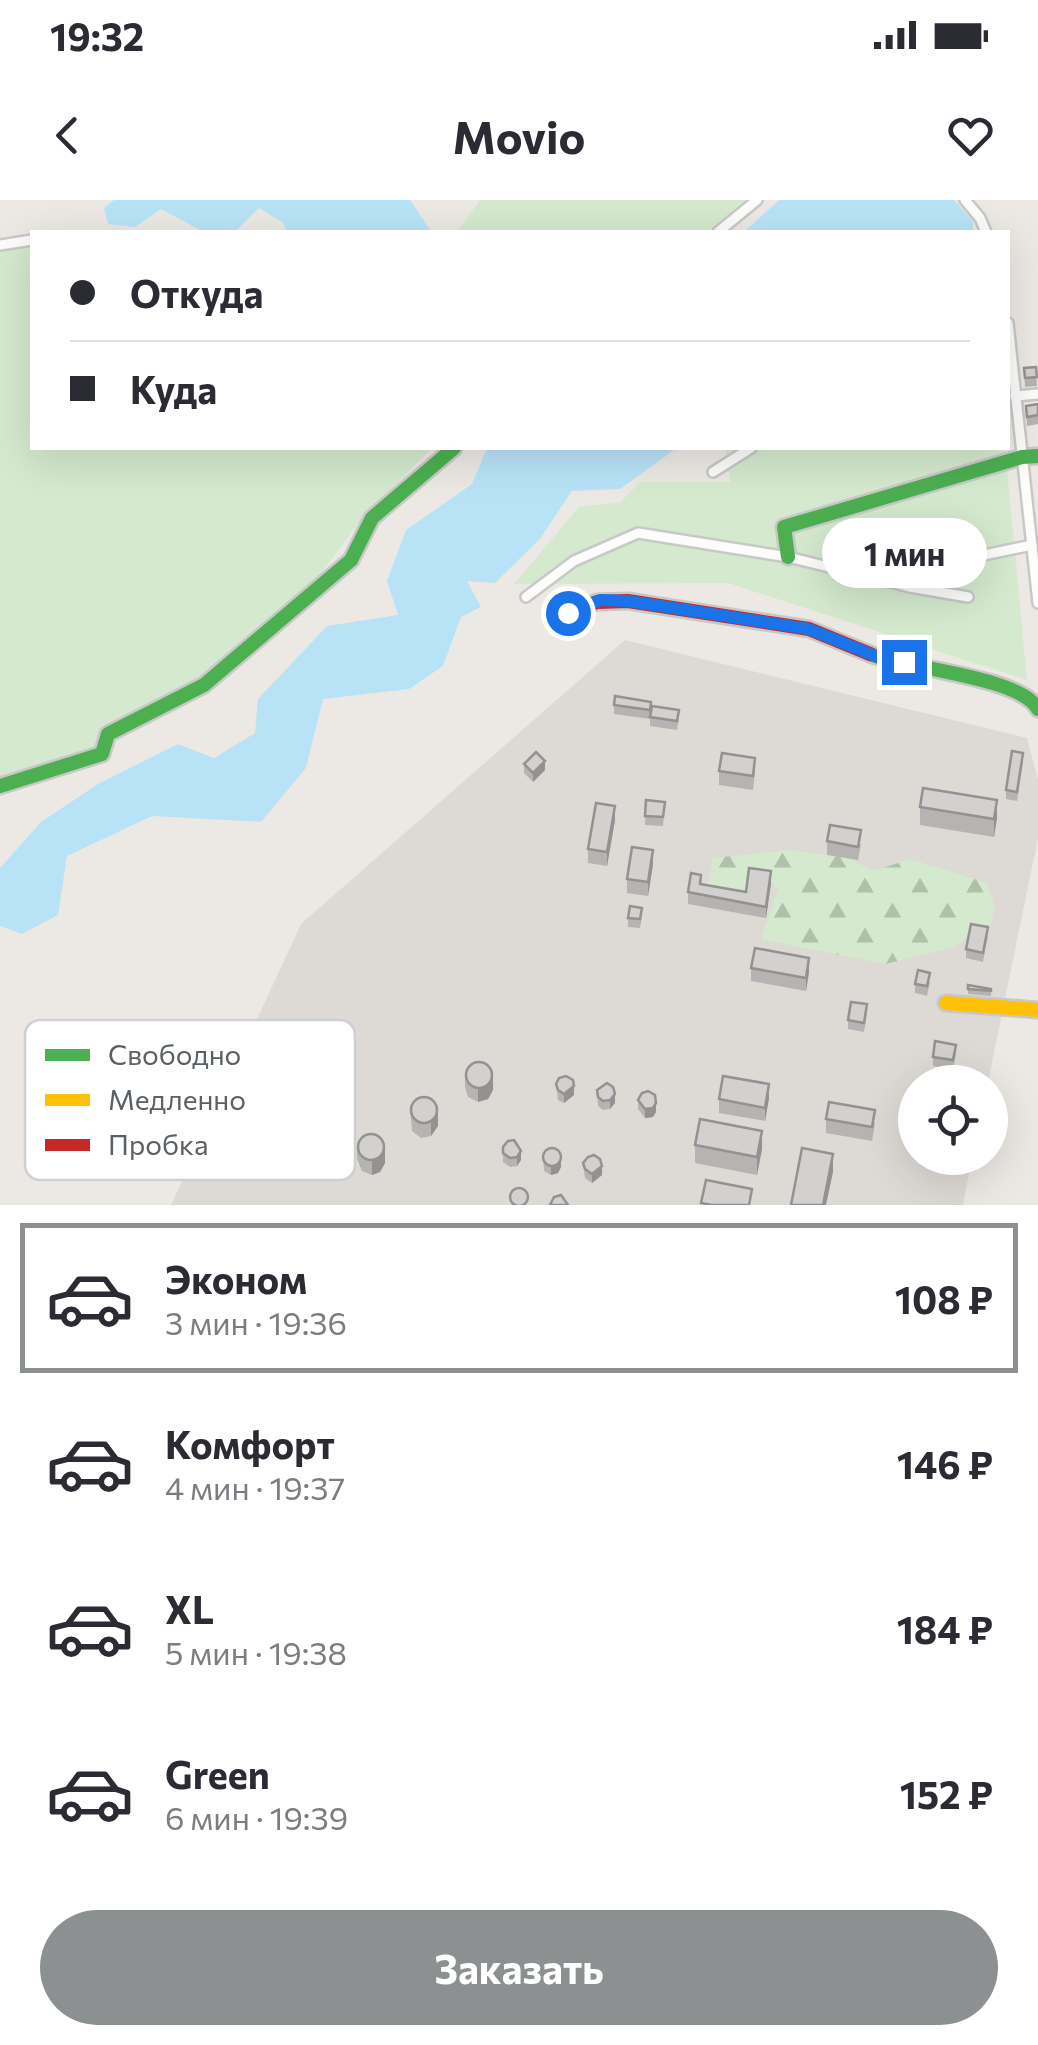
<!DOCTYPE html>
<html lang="ru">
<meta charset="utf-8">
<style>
body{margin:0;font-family:Commissioner,sans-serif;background:#f2f2f3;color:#2b2b33;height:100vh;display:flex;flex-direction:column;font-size:38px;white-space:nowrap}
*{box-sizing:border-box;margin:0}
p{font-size:32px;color:#7c7c81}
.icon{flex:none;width:55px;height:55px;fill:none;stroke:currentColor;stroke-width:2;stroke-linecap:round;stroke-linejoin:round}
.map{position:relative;height:1005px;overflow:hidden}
.drawer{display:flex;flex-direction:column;background:#fff;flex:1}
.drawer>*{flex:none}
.banner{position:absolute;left:30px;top:30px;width:980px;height:220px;border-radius:0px;box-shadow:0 10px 40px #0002;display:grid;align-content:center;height:220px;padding:0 40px;background:#fff}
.tools{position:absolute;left:898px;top:865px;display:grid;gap:20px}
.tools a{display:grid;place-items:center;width:110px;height:110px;border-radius:50%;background:#fff;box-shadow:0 10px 40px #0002;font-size:50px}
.end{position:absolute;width:45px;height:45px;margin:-22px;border:12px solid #1a73e8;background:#fff;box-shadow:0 0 0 5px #fff}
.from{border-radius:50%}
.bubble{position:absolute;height:70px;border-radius:35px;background:#fff;box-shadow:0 10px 40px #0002;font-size:32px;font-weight:700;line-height:70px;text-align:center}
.banner b{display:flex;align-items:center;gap:35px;height:95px;font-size:38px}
.banner b+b{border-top:2px solid #e1e1e2}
.banner i{width:25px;height:25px;background:#2b2b33}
ul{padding:18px 0 0;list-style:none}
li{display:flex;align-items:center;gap:30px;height:150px;margin:0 20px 15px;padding:0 20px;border:5px solid transparent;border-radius:0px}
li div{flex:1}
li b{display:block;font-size:38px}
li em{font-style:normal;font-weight:700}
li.active{border-color:#8d9091}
li>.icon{width:90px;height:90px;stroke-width:1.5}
.button{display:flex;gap:20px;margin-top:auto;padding:20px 40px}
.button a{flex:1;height:115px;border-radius:60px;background:#8d9091;color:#fff;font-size:40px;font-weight:700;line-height:115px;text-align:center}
.status{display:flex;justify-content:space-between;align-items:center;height:70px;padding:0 50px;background:#fff;direction:ltr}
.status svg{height:28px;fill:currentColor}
header{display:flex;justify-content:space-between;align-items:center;height:130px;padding:0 40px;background:#fff;font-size:45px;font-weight:700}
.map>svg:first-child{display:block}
.industrial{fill:#dddad6}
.green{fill:#d4e9ce}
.forest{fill:url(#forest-firs)}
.water{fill:#b8e3f7}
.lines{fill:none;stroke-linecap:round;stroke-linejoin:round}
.street-casing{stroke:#c8c8c8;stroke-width:14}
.fast-casing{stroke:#c8c8c7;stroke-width:19}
.slow-casing{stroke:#c8c8c7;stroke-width:19}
.jam-casing{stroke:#c8c8c7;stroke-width:19}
.street{stroke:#fcfcfb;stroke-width:9}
.fast{stroke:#4caf50;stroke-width:14}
.slow{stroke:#ffc107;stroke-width:14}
.jam{stroke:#c62828;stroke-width:14}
.wall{fill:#b5b4b2}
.shaded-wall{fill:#949291}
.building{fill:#d3d1cf;stroke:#949291;stroke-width:2.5}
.route{stroke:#1a73e8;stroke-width:12}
.key{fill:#fff;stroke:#cecfd0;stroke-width:2.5}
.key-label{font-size:28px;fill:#5a6064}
</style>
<div class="status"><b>19:32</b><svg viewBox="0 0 49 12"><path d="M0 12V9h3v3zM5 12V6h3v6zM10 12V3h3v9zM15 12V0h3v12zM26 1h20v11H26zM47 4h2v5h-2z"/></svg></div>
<header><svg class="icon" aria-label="back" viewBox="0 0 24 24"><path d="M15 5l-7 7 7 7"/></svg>Movio<svg class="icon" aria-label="heart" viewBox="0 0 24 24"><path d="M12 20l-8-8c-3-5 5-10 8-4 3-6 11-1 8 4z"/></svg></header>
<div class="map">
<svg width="1038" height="1005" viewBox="0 0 1038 1005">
<defs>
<pattern id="forest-firs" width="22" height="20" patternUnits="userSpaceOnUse" patternTransform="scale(2.5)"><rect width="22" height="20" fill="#d4e9ce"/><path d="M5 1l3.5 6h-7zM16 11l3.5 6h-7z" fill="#afc0ab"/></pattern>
</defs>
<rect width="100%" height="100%" fill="#ece9e5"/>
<path class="industrial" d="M625 440 1027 538 1038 580V638L988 882H915V958H972L963 1005H171L301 724Z"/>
<g class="green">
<path d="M480 0H745L707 32H457Z"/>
<path d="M32 46V248H432L361 320 312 385 215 471 102 529 97 549 0 579V50Z"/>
<path d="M725 248H1005L1027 480 728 383 514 384 579 307 620 302 641 282H730Z"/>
</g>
<path class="forest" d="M789 650 847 658 874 671 910 659 987 683 995 708 988 736 971 733 955 747 885 764 761 739 778 689 771 683 743 703 706 696 713 658Z"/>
<g class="water">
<path d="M114 0H410L431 31 288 32 282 22 259 8 235 32H204L161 9 135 27 108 24 104 8Z"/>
<path d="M779 0H954L973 21V32H744Z"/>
<path d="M487 248H677L620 289 572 291 540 339 495 383 467 381 481 407 461 417 443 466 409 489 323 499 306 568 261 622 152 616 67 656 58 715 22 734 0 726V668L41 622 98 584 178 544 214 558 255 533 258 499 327 426 398 415 387 381 406 330 472 284Z"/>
</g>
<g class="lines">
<g class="street-casing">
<g id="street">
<path d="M965 0 980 18 986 32"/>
<path d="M718 32 757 0"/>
<path d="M0 45 32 40"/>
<path d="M1008 123 1038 403"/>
<path d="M1015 196 1038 194"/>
<path d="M713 272 751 248"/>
<path d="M910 387 917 369 1032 345"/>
<path d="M526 397 574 361 638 333 788 357 910 387 968 397"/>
</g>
</g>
<g class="fast-casing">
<g id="fast">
<path d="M788 357 784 327 1022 257 1038 256"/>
<path d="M870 454C906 469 1019 476 1038 509"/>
<path d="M0 586 102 554 108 534 204 485 351 360 372 318 454 248"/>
</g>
</g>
<g class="slow-casing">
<path id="slow" d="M946 803 1038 810"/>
</g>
<g class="jam-casing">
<path id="jam" d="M568 413 597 402 628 401 809 429 870 454"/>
</g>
<use href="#street" class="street"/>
<use href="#fast" class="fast"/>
<use href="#slow" class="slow"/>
<use href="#jam" class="jam"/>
</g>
<g class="wall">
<path d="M1036 167 1037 186 1025 187 1024 168Z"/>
<path d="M1038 204V224L1027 226 1026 206Z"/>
<path d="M614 505 651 510 679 519 677 530 650 526V519L614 514Z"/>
<path d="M1023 562 1017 601 1006 599V590Z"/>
<path d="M524 564 545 570 533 582 524 573Z"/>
<path d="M719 571H755L753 590 719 585Z"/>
<path d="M646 600 665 602 663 626 645 625Z"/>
<path d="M920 607 997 618 994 637 920 625Z"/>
<path d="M615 620 607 666 588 663V649Z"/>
<path d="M827 641 861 644 858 660 827 655Z"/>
<path d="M653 664 648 696 627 693V679Z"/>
<path d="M771 683 766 718 688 704V692L701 684 746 692Z"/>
<path d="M642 717 640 728 628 727V718Z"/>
<path d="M988 736 983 762 966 758V749Z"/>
<path d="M751 768 809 772 806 791 751 781Z"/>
<path d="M930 782 927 796 915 793V784Z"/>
<path d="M968 785 991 789V796L968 794Z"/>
<path d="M867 813 864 832 848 829V820Z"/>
<path d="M956 854 953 869 933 866V857Z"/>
<path d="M465 873 493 890 488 899 478 902 468 897 465 887Z"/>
<path d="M556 884 574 895 564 903 558 900Z"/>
<path d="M597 890 615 903 610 909 603 910 598 906Z"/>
<path d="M769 898 765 921 719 913V899Z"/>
<path d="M638 900 656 912 653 917 645 918 638 909Z"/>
<path d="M410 906 438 926 431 936 421 938 412 931Z"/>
<path d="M826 919 875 923 872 941 826 933Z"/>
<path d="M695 945 762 949 757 975 695 963Z"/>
<path d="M357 946 385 963 380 972 372 975 362 971 357 959Z"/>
<path d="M503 947 521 960 517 966 510 967 503 962Z"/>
<path d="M543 956 561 967 558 973 551 975 544 971Z"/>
<path d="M583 963 602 975 592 983 585 978Z"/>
</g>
<g class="shaded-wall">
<path d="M545 561V570L533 582V573Z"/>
<path d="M997 600V618L994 637V619Z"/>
<path d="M615 606V620L607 666V652Z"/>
<path d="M653 650V664L648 696V682Z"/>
<path d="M771 671V683L766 718V707Z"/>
<path d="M809 758V772L806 791V778Z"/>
<path d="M493 877V890L488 899 478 902V889Z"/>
<path d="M769 884V898L765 921V908Z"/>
<path d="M574 886V895L564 903V894Z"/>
<path d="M615 894V903L610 909V900Z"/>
<path d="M656 903V912L653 917 645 918V909Z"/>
<path d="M438 912V926L431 936V922Z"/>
<path d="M762 931V949L757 975V957Z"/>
<path d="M385 950V963L380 972 372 975V962Z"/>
<path d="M521 951V960L517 966V957Z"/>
<path d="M833 954V972L826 1005H823Z"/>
<path d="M561 958V967L558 973 551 975V966Z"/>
<path d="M602 966V975L592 983V974Z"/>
</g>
<g class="building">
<path d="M1036 167 1037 177 1025 178 1024 168Z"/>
<path d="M1038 204V215L1027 217 1026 206Z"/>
<path d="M615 496 651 502 650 510 614 505Z"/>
<path d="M652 506 679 510 677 521 650 517Z"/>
<path d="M1012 551 1023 553 1017 592 1006 590Z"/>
<path d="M536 552 545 561 533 573 524 564Z"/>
<path d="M722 553 755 558 753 576 719 571Z"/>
<path d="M923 588 997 600 994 619 920 607Z"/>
<path d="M646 600 665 602 663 617 645 616Z"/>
<path d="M596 603 615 606 607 652 588 649Z"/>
<path d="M830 625 861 630 858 647 827 641Z"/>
<path d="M632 647 653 650 648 682 627 679Z"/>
<path d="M749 668 771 671 766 707 688 692 691 673 701 675 700 684 746 692Z"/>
<path d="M630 706 642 708 640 719 628 718Z"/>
<path d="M971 724 988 727 983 753 966 749Z"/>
<path d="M755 748 809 758 806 778 751 768Z"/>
<path d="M918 770 930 773 927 786 915 784Z"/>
<path d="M968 785 991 789V791L968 789Z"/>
<path d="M851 802 867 804 864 823 848 820Z"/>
<path d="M935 841 956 845 953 860 933 857Z"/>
<circle cx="479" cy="875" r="13"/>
<path d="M566 876 573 880 574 886 564 894 558 890 556 884 559 878Z"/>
<path d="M723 876 769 884 765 908 719 899Z"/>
<path d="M607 883 613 887 615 894 610 900 603 901 598 897 597 890Z"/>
<path d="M648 891 655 895 656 903 653 908 645 909 638 900 642 893Z"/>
<circle cx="424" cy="910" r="13"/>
<path d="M829 902 875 910 872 927 826 919Z"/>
<path d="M700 919 762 931 757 957 695 945Z"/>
<circle cx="371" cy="947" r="13"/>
<path d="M514 940 521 951 517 957 510 958 503 953V947L508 941Z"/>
<path d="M802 948 833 954 823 1005H791Z"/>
<circle cx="552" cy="957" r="9"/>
<path d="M594 955 600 959 602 966 592 974 585 969 583 963 588 957Z"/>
<path d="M706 980 752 989 749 1005H712L701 1003Z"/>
<circle cx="519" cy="997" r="9"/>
<path d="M561 995 568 1005H550L554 997Z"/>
</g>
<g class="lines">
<path class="route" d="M568 413 600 400 628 401 809 429 880 458 904 462"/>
</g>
<rect x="25" y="820" width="330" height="160" rx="15" class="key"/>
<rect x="45" y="849" width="45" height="12" fill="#4caf50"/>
<rect x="45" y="894" width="45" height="12" fill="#ffc107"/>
<rect x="45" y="939" width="45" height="12" fill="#c62828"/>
<g class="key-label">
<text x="108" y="865">Свободно</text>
<text x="108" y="910">Медленно</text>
<text x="108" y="955">Пробка</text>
</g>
</svg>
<div class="tools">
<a><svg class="icon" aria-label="locate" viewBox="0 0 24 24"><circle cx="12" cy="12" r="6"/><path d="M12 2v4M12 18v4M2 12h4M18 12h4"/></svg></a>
</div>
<i class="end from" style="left:568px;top:413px"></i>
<i class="end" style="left:904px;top:462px"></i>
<div class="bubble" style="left:822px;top:318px;width:165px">1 мин</div>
<div class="banner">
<b><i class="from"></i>Откуда</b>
<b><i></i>Куда</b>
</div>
</div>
<section class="drawer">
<ul>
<li class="active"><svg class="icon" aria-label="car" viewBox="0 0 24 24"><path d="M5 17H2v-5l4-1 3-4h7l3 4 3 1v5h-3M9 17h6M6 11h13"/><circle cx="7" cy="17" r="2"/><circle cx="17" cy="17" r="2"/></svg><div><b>Эконом</b><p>3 мин · 19:36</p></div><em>108 ₽</em></li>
<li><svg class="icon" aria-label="car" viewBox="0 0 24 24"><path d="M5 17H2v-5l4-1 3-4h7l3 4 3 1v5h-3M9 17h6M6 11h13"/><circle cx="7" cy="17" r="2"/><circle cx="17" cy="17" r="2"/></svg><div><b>Комфорт</b><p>4 мин · 19:37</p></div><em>146 ₽</em></li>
<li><svg class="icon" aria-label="car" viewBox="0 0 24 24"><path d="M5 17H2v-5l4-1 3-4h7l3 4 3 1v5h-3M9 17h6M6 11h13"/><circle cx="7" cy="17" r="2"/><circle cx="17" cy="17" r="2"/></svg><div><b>XL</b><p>5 мин · 19:38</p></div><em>184 ₽</em></li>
<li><svg class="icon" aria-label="car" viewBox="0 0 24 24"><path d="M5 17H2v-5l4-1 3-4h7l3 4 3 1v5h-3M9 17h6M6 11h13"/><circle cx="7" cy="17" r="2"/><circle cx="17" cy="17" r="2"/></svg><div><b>Green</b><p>6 мин · 19:39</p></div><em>152 ₽</em></li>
</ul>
<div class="button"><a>Заказать</a></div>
</section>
